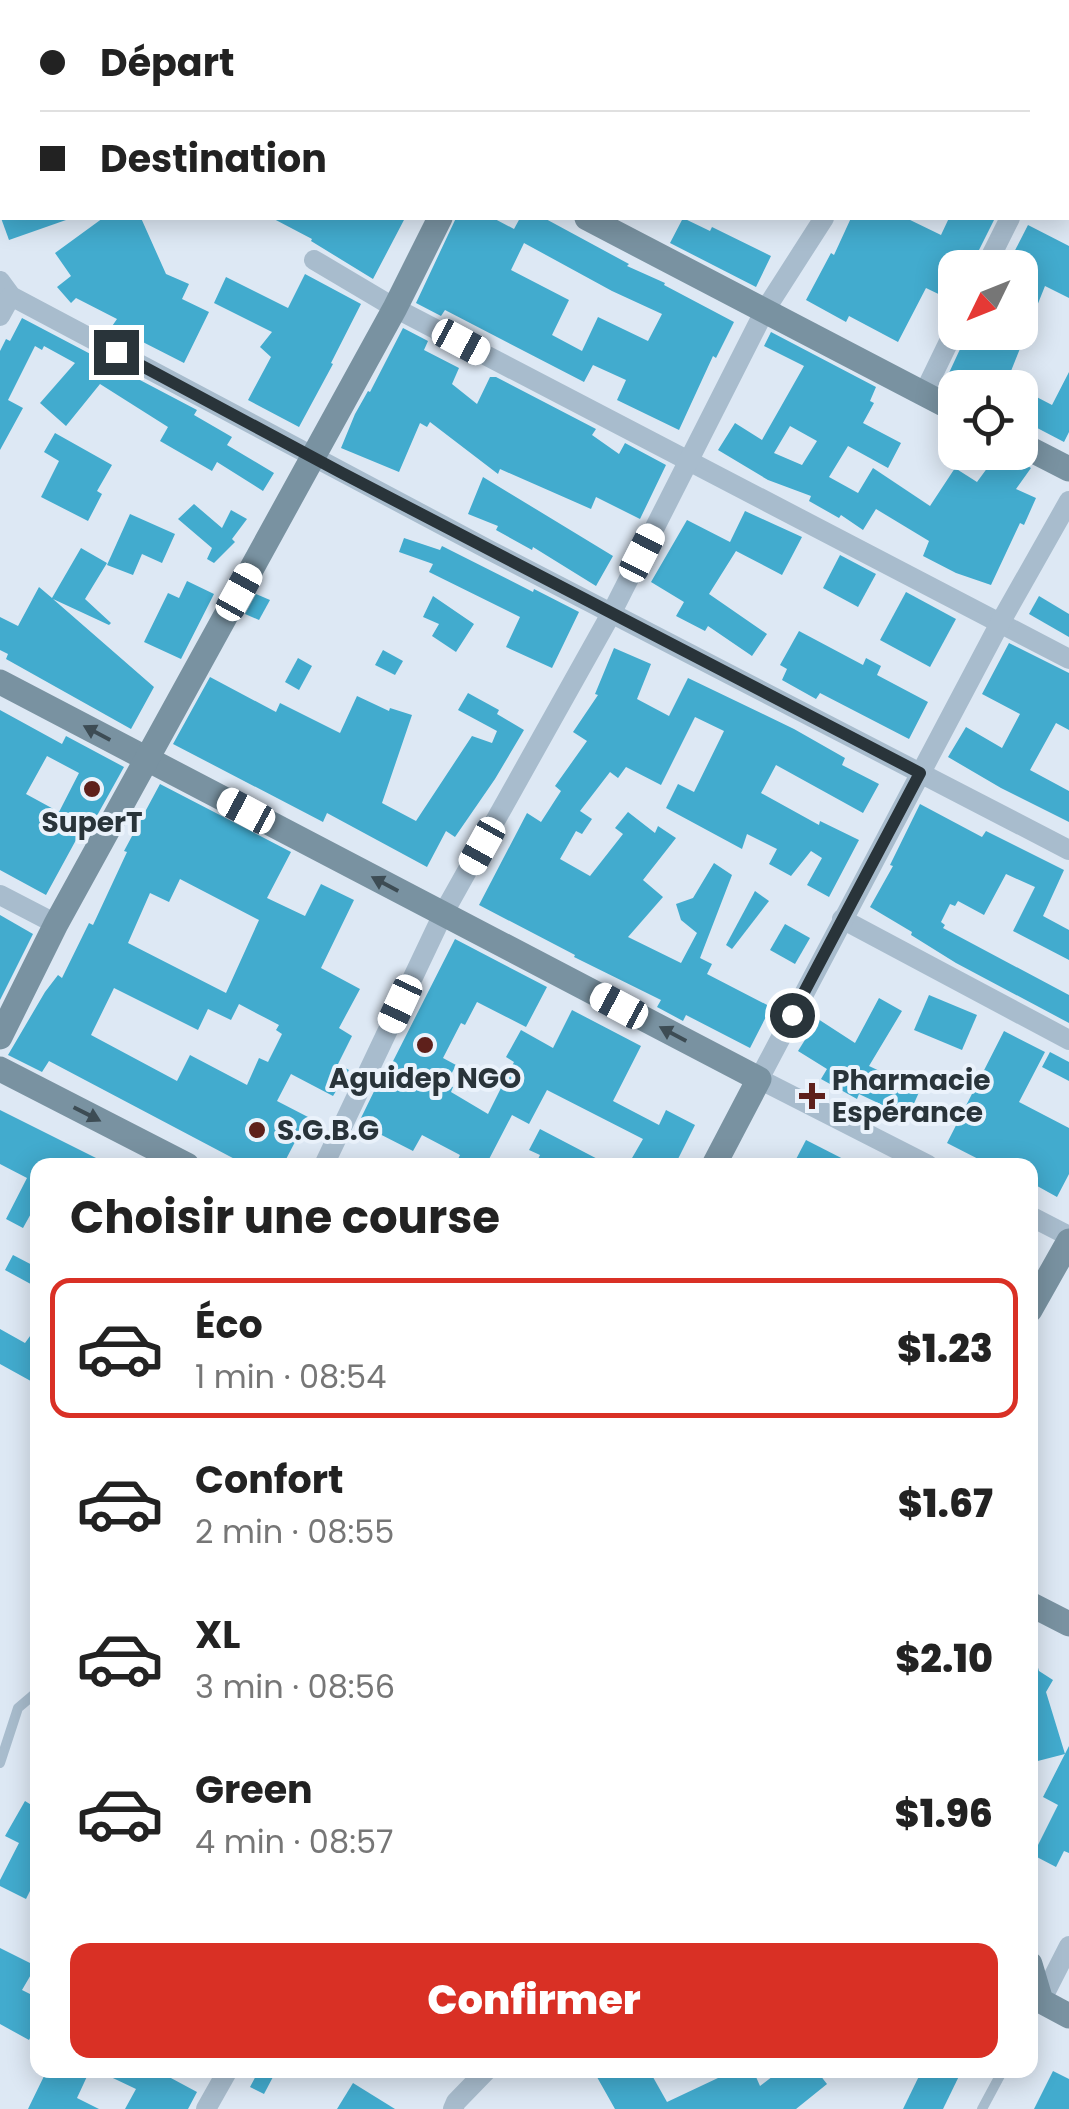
<!DOCTYPE html>
<html lang="fr">
<meta charset="utf-8">
<style>
body{margin:0;font-family:Poppins,sans-serif;background:#f2f2f2;color:#222;height:100vh;display:flex;flex-direction:column;font-size:38px;white-space:nowrap}
*{box-sizing:border-box;margin:0}
p{font-size:32px;color:#767676}
.icon{flex:none;width:55px;height:55px;fill:none;stroke:currentColor;stroke-width:2;stroke-linecap:round;stroke-linejoin:round}
.map{position:relative;flex:1;overflow:hidden}
.side{position:absolute;left:30px;top:1158px;width:1008px;height:920px;display:flex;flex-direction:column;background:#fff;border-radius:20px;box-shadow:0 5px 25px #0003}
.side>*{flex:none}
.guide{position:absolute;left:0px;top:0px;width:1070px;height:220px;box-shadow:0 5px 25px #0003;display:grid;align-content:center;height:220px;padding:0 40px;background:#fff}
.needle{width:65px;rotate:227deg}
.tools{position:absolute;left:938px;top:250px;display:grid;gap:20px}
.tools a{display:grid;place-items:center;width:100px;height:100px;border-radius:20px;background:#fff;box-shadow:0 5px 25px #0003;font-size:50px}
.end{position:absolute;width:45px;height:45px;margin:-22px;border:12px solid #29343a;background:#fff;box-shadow:0 0 0 5px #fff}
.from{border-radius:50%}
.car{position:absolute;width:30px;height:60px;margin:-30px -15px;border-radius:12px;box-shadow:0 0 8px 2px #0007;background:linear-gradient(#fff 24%,#345 0 40%,#fff 0 76%,#345 0 86%,#fff 0)}
.guide b{display:flex;align-items:center;gap:35px;height:95px;font-size:38px}
.guide b+b{border-top:2px solid #e0e0e0}
.guide i{width:25px;height:25px;background:#222}
ul{padding:0;list-style:none}
li{display:flex;align-items:center;gap:30px;height:140px;margin:0 20px 15px;padding:0 20px;border:5px solid transparent;border-radius:20px}
li div{flex:1}
li b{display:block;font-size:38px}
li em{font-style:normal;font-weight:800}
li.selected{border-color:#d93025}
li>.icon{width:90px;height:90px;stroke-width:1.5}
h2{padding:0 40px;font-size:45px;line-height:120px}
.cta{display:flex;gap:20px;margin-top:auto;padding:20px 40px}
.cta a{flex:1;height:115px;border-radius:20px;background:#d93025;color:#fff;font-size:40px;font-weight:800;line-height:115px;text-align:center}
.map>svg:first-child{display:block}
.lines{fill:none;stroke-linecap:round;stroke-linejoin:round}
.stream{stroke:#b37d7a;stroke-width:6}
.building{fill:#42abce;fill-rule:evenodd}
.lane{stroke:#a8bccd;stroke-width:10}
.street{stroke:#a8bccd;stroke-width:20}
.secondary{stroke:#7992a1;stroke-width:25}
.oneway{fill:#3d4c54}
.route{stroke:#29343a;stroke-width:12}
.poi-dot{fill:#5e201b;stroke:#eaf2fb;stroke-width:4}
.labels{text-anchor:middle;stroke-width:8;stroke-linejoin:round;paint-order:stroke}
.poi-label{font-size:28px;font-weight:bold;fill:#29343a;stroke:#eaf2fb}
</style>
<div class="map">
<svg width="1069" height="2109" viewBox="0 0 1069 2109">
<rect width="100%" height="100%" fill="#dde8f4"/>
<g class="lines">
<g class="stream">
<path d="M111 2 113 0"/>
<path d="M0 116 2 114"/>
</g>
</g>
<g class="building">
<path d="M1 218H66V220L9 240Z"/>
<path d="M103 218H141L166 274 189 284 182 299 209 312 184 363 131 336 128 342 108 332 117 319 76 298 71 303 57 287 71 276 55 253Z"/>
<path d="M272 218H405L373 279 311 241 312 239Z"/>
<path d="M456 218H493L514 229 520 218H544L629 264 627 266 665 283 664 285 734 322 716 358 713 356 679 430 617 400 626 380 593 365 584 382 445 310 441 316 416 303ZM524 243 612 291 662 314 648 341 598 317 582 351 552 335 569 300 511 270Z"/>
<path d="M683 218 710 231 712 227 771 256 756 287 670 243Z"/>
<path d="M851 218H906L941 235 949 218H995L970 268H955V302L926 288 898 342 849 316 846 322 806 300 831 253 834 255Z"/>
<path d="M1028 225 1069 246V298L1045 286 1011 371 1021 377 1015 388H979L961 378 960 381 948 375 968 332H1020V287L1027 273 1020 268 1008 264Z"/>
<path d="M305 274 361 304 331 363 333 364 299 427 248 400 271 357 260 347 272 332 214 303 226 277 288 308Z"/>
<path d="M22 318 197 410 194 415 232 437 227 445 274 473 263 491 217 462 212 471 160 441 168 427 100 384 66 426 40 403 75 363 44 346 42 350 35 346 8 400 23 408 0 450V351L6 339 10 341Z"/>
<path d="M403 328 428 341 424 350 459 368 452 384 477 404 490 377H496L596 429 592 435 619 454 625 443 666 465 640 519 596 497 591 509 500 469 498 474 430 422 427 427 420 423 399 472 341 448 355 414 368 391 370 392Z"/>
<path d="M771 332 876 387 870 401 874 403 863 423 901 443 888 468 848 446 829 477 858 493 873 468 930 506 955 468 977 482 999 452H1006L1031 468 1016 489 1036 498 1024 525 1020 523 991 585 956 573 923 556 929 541 876 509 863 530 841 515 839 518 809 501 811 496 768 480 718 450 735 423 762 440 804 366 764 346ZM790 426 817 441 802 465 774 453Z"/>
<path d="M1069 372V432L1064 442 1020 419V406L1027 392 1052 405Z"/>
<path d="M55 433 112 465 97 491 102 494 88 521 41 497 59 461 44 452Z"/>
<path d="M483 477 613 556 596 586 533 547 532 550 496 530 498 526 468 514Z"/>
<path d="M194 504 222 528 231 510 247 519 232 539 235 542 214 563 207 559 212 548 178 519Z"/>
<path d="M745 511 802 537 782 575 736 551 709 594 767 634 752 656 708 626 705 631 676 616 684 602 651 582 687 520 730 542Z"/>
<path d="M130 514 175 534 162 563 142 554 133 575 107 565Z"/>
<path d="M404 538 440 550 442 546 533 592 534 589 579 612 552 668 506 647 520 617 429 572 433 564 399 552Z"/>
<path d="M81 548 107 563 85 599 111 623 109 625 53 599 154 687 131 729 6 659 8 654 0 650V617L18 626 39 587 52 598Z"/>
<path d="M840 555 876 574 858 607 823 588Z"/>
<path d="M187 581 214 594 181 659 144 642 168 593 179 598Z"/>
<path d="M906 592 956 619 930 667 880 640Z"/>
<path d="M256 594 270 600 259 620 245 614Z"/>
<path d="M433 596 474 624 456 652 432 636 439 624 423 617Z"/>
<path d="M1039 596 1069 614V637L1029 614Z"/>
<path d="M799 631 863 665 866 658 881 666 877 675 928 702 909 739 820 693 816 699 782 680 787 669 780 665Z"/>
<path d="M1009 643 1069 673V730L1056 723 1030 770 1069 791V822L1001 788 948 757 966 727 1002 748 1020 714 982 694Z"/>
<path d="M614 648 651 664 637 699 669 716 688 678 794 729 845 758 842 765 879 784 863 813 776 765 761 793 819 825 820 821 859 840 829 897 807 885 822 858 811 851 791 876 769 864 777 849 747 834 742 849 666 808 678 784 694 792 724 731 695 717 661 785 626 767 618 778 610 772 580 811 592 819 582 834 576 831 560 859 590 876 623 834 615 828 628 812 655 833 658 826 676 838 643 880 663 897 628 937 681 963 697 933 681 920 676 904 693 898 714 863 732 875 700 958 712 964 707 974 771 1007 750 1048 686 1015 683 1021 657 1007 661 1000 574 957 575 955 479 905 527 813 541 822 561 791 555 786 587 741 573 732 598 695 595 694Z"/>
<path d="M383 650 403 661 395 675 375 665Z"/>
<path d="M298 658 312 666 299 690 285 682Z"/>
<path d="M210 677 276 712 280 703 340 733 357 696 389 711 390 708 412 715 382 803 416 821 472 736 492 743 497 731 458 710 468 693 499 710 497 714 524 730 495 779 455 837 446 831 427 867 327 813 323 822 173 744Z"/>
<path d="M0 710 62 744 66 736 124 767 94 821 88 818 46 895 0 870ZM47 756 79 773 59 812 26 794Z"/>
<path d="M160 784 291 852 267 898 305 916 321 884 354 900 321 968 360 989 339 1028 352 1036 338 1064 349 1070 333 1096 291 1074 277 1101 308 1117 283 1165H246L49 1061 42 1072 8 1055 45 992 58 975 62 978 89 923 93 925 127 852 124 851ZM180 879 259 920 226 993 128 943 150 893 169 902ZM114 988 198 1030 208 1009 231 1020 239 1004 279 1025 276 1030 282 1034 268 1062 259 1058 247 1085 190 1055 177 1081 91 1035Z"/>
<path d="M920 804 982 837 986 831 1064 870 1043 916 1069 930V960L1013 931 1035 887 1006 874 984 915 958 901 955 906 950 904 941 922 945 925 943 928 1069 995V1023L956 963 911 935 912 932 870 907 893 866 890 865Z"/>
<path d="M755 891 769 901 732 949 726 945Z"/>
<path d="M0 915 33 934 0 1000Z"/>
<path d="M785 924 810 938 795 964 770 950Z"/>
<path d="M455 939 547 987 526 1027 477 1002 465 1025 461 1023 443 1058 456 1065 446 1084 453 1087 451 1092 488 1114 514 1062 506 1057 521 1030 553 1048 572 1010 641 1046 613 1101 659 1125 666 1110 695 1125 675 1165H628L643 1139 547 1090 529 1124 512 1115 486 1165H455L460 1155 422 1135 413 1151 362 1125 364 1120 361 1118 381 1077H385Z"/>
<path d="M929 995 977 1015 962 1050 914 1030Z"/>
<path d="M879 998 902 1011 869 1066 920 1090 908 1117 859 1094 857 1099 821 1079 827 1069 798 1051 818 1019 855 1043Z"/>
<path d="M1004 1031 1045 1052 1019 1102 1069 1128V1174L1057 1197 1030 1182V1165H990L947 1143Z"/>
<path d="M1050 1052 1069 1062V1081L1042 1067Z"/>
<path d="M0 1110 110 1165H38V1201L23 1228 6 1219 27 1178 0 1164Z"/>
<path d="M540 1129 609 1165H535L540 1155 529 1150Z"/>
<path d="M806 1140 855 1165H793Z"/>
<path d="M13 1255 38 1268V1288L5 1270Z"/>
<path d="M38 1325V1385L0 1364V1329L25 1343Z"/>
<path d="M1030 1654H1034L1039 1671 1053 1680 1046 1692 1065 1754 1030 1763Z"/>
<path d="M1069 1746V1853L1064 1851 1056 1867 1033 1855 1058 1805 1043 1797Z"/>
<path d="M25 1801 38 1809V1875L26 1899 0 1886V1880L19 1843 5 1836Z"/>
<path d="M0 1948 36 1966 22 1990 38 1998V2023L29 2040 0 2024Z"/>
<path d="M47 2070H90L77 2098 99 2109H28Z"/>
<path d="M96 2070H156L197 2092 188 2109H125L136 2089Z"/>
<path d="M259 2070 274 2075 264 2094 250 2087Z"/>
<path d="M593 2070H649L667 2102 735 2070H753L760 2086 781 2070H816L827 2084 796 2109H615Z"/>
<path d="M922 2070H962L943 2109H903Z"/>
<path d="M1053 2071 1069 2079V2109H1034Z"/>
<path d="M353 2083 395 2109H337Z"/>
</g>
<g class="lines">
<g class="lane">
<path d="M0 1763 18 1708 38 1691"/>
<path d="M982 2109 1003 2070"/>
</g>
<g class="street">
<path d="M948 2 949 0"/>
<path d="M1068 124 1069 125"/>
<path d="M314 260 395 308 1069 659"/>
<path d="M985 268 1010 218"/>
<path d="M0 281 11 296 491 551 1069 850"/>
<path d="M0 316 11 296"/>
<path d="M924 393 955 329"/>
<path d="M0 895 56 924"/>
<path d="M842 919 1069 1040"/>
<path d="M324 1165 443 914 611 614 765 310 824 218"/>
<path d="M928 1165 759 1079 1000 623 1069 501"/>
<path d="M1030 1216 1069 1236"/>
<path d="M1041 2001 1069 1946"/>
<path d="M206 2109 228 2070"/>
<path d="M453 2109 456 2102 487 2070"/>
</g>
<g class="secondary">
<path d="M547 2 549 0"/>
<path d="M587 218 955 410"/>
<path d="M1020 444 1069 469"/>
<path d="M0 682 759 1079 714 1165"/>
<path d="M0 1037 56 924 395 308 440 218"/>
<path d="M0 1069 187 1165"/>
<path d="M1030 1310 1069 1241"/>
<path d="M1030 1604 1069 1624"/>
<path d="M1030 1964 1041 2001 1069 2016"/>
</g>
</g>
<defs><path id="oneway-solid" d="M-6-.8H1V-3.2L6.5 0L1 3.2V.8H-6Z" transform="scale(2.5)"/></defs>
<g class="oneway">
<use href="#oneway-solid" transform="translate(97 733) rotate(-152)"/>
<use href="#oneway-solid" transform="translate(385 884) rotate(-152)"/>
<use href="#oneway-solid" transform="translate(673 1034) rotate(-152)"/>
<use href="#oneway-solid" transform="translate(87 1114) rotate(27)"/>
</g>
<g class="lines">
<path class="route" d="M116 352 342 473 920 773 792 1015"/>
</g>
<g class="poi-dot">
<circle cx="92" cy="789" r="10"/>
<circle cx="425" cy="1045" r="10"/>
<path d="M807 1081h10v10h10v10h-10v10h-10v-10h-10v-10h10z"/>
<circle cx="257" cy="1130" r="10"/>
</g>
<g class="labels">
<g class="poi-label">
<text x="92" y="832">SuperT</text>
<text x="425" y="1088">Aguidep NGO</text>
<text x="832" y="1090" text-anchor="start">Pharmacie<tspan x="832" dy="32">Espérance</tspan></text>
<text x="277" y="1140" text-anchor="start">S.G.B.G</text>
</g>
</g>
</svg>
<div class="tools">
<a><svg class="needle" viewBox="-14 -14 28 28"><path d="M0-13l5 13h-10z" fill="#e53935"/><path d="M0 13l5-13h-10z" fill="#767676"/></svg></a>
<a><svg class="icon" aria-label="locate" viewBox="0 0 24 24"><circle cx="12" cy="12" r="6"/><path d="M12 2v4M12 18v4M2 12h4M18 12h4"/></svg></a>
</div>
<i class="end from" style="left:792px;top:1015px"></i>
<i class="end" style="left:116px;top:352px"></i>
<i class="car" style="left:461px;top:342px;rotate:118deg"></i>
<i class="car" style="left:642px;top:553px;rotate:27deg"></i>
<i class="car" style="left:239px;top:592px;rotate:29deg"></i>
<i class="car" style="left:246px;top:811px;rotate:298deg"></i>
<i class="car" style="left:482px;top:846px;rotate:209deg"></i>
<i class="car" style="left:400px;top:1004px;rotate:205deg"></i>
<i class="car" style="left:619px;top:1006px;rotate:298deg"></i>
<div class="guide">
<b><i class="from"></i>Départ</b>
<b><i></i>Destination</b>
</div>
<section class="side">
<h2>Choisir une course</h2>
<ul>
<li class="selected"><svg class="icon" aria-label="car" viewBox="0 0 24 24"><path d="M5 17H2v-5l4-1 3-4h7l3 4 3 1v5h-3M9 17h6M6 11h13"/><circle cx="7" cy="17" r="2"/><circle cx="17" cy="17" r="2"/></svg><div><b>Éco</b><p>1 min · 08:54</p></div><em>$1.23</em></li>
<li><svg class="icon" aria-label="car" viewBox="0 0 24 24"><path d="M5 17H2v-5l4-1 3-4h7l3 4 3 1v5h-3M9 17h6M6 11h13"/><circle cx="7" cy="17" r="2"/><circle cx="17" cy="17" r="2"/></svg><div><b>Confort</b><p>2 min · 08:55</p></div><em>$1.67</em></li>
<li><svg class="icon" aria-label="car" viewBox="0 0 24 24"><path d="M5 17H2v-5l4-1 3-4h7l3 4 3 1v5h-3M9 17h6M6 11h13"/><circle cx="7" cy="17" r="2"/><circle cx="17" cy="17" r="2"/></svg><div><b>XL</b><p>3 min · 08:56</p></div><em>$2.10</em></li>
<li><svg class="icon" aria-label="car" viewBox="0 0 24 24"><path d="M5 17H2v-5l4-1 3-4h7l3 4 3 1v5h-3M9 17h6M6 11h13"/><circle cx="7" cy="17" r="2"/><circle cx="17" cy="17" r="2"/></svg><div><b>Green</b><p>4 min · 08:57</p></div><em>$1.96</em></li>
</ul>
<div class="cta"><a>Confirmer</a></div>
</section>
</div>
